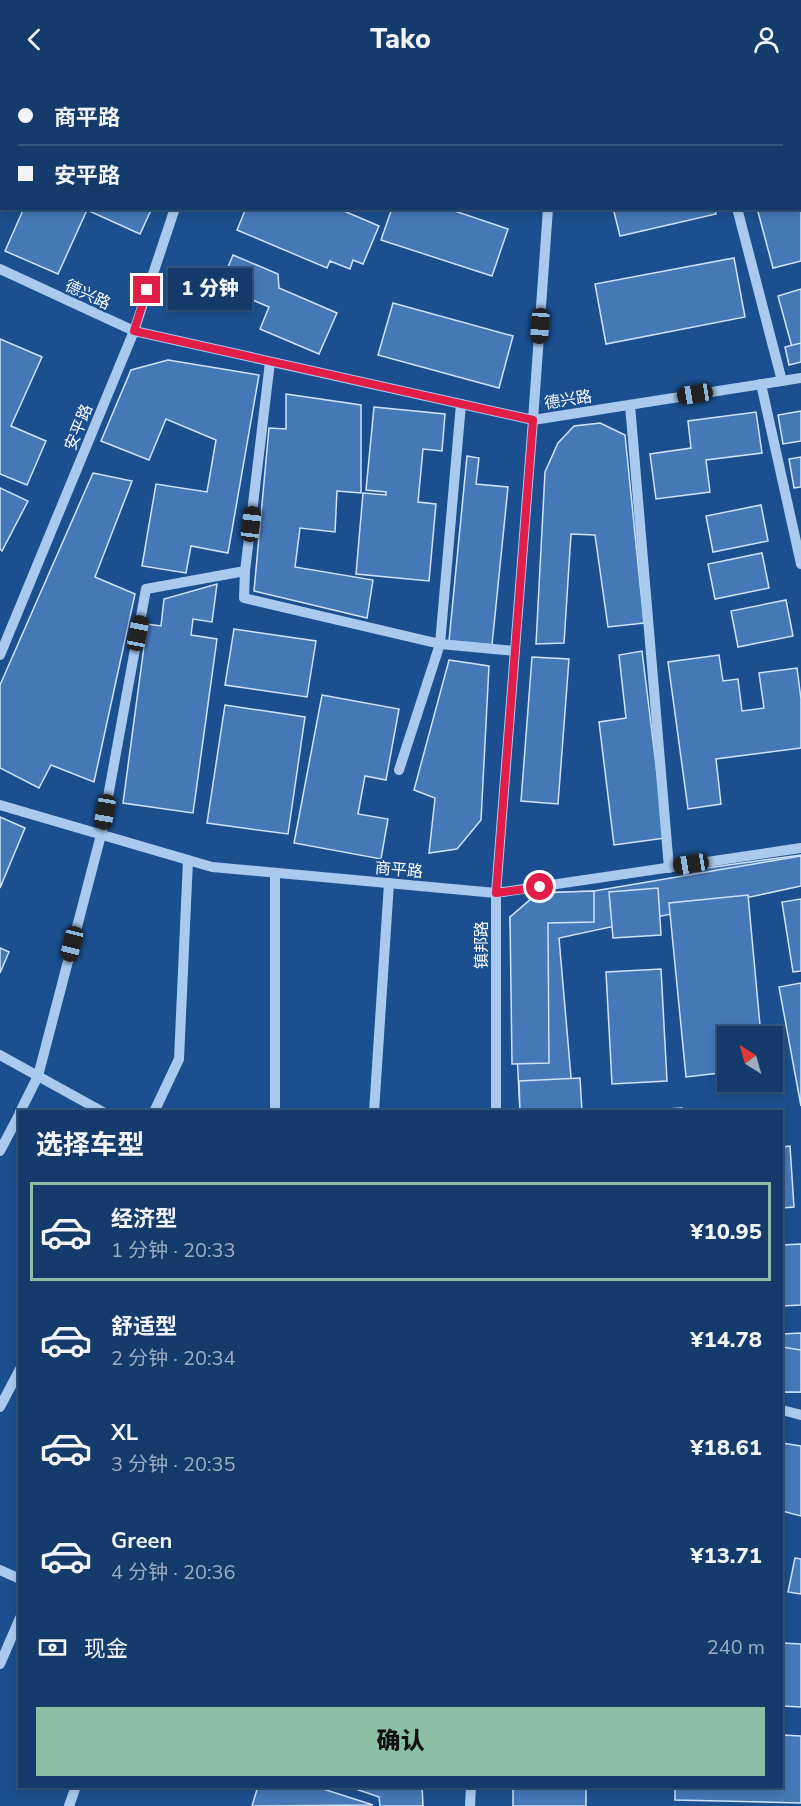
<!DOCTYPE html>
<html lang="zh">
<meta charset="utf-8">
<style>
body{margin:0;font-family:"Nunito Sans","Noto Sans SC",sans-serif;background:#214673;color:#f1f3f6;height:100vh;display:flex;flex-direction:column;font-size:22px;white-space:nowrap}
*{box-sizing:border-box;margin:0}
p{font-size:20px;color:#9dadc1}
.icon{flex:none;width:33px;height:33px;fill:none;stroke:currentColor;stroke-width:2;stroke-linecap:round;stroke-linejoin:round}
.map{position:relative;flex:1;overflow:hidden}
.sheet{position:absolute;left:18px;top:1032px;width:765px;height:678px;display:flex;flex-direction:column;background:#143b6b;border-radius:0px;box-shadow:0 3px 9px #0003,0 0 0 2px #33557e}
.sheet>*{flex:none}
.top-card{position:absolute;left:0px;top:0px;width:801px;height:132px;box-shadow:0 3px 9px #0003,0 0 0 2px #33557e;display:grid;align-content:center;height:132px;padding:0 18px;background:#143b6b}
.needle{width:39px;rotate:323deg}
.fabs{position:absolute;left:717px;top:948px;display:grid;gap:12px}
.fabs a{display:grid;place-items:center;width:66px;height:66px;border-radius:0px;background:#143b6b;box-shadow:0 3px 9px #0003,0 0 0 2px #33557e;font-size:30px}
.end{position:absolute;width:27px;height:27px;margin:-14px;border:8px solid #e11d48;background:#fff;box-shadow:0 0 0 3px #fff}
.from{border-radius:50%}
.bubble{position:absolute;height:42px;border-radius:0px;background:#143b6b;box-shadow:0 3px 9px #0003,0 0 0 2px #33557e;font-size:20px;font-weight:800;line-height:42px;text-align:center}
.car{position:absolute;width:18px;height:36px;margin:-18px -9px;border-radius:8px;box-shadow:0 0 4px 2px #0007;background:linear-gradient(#222 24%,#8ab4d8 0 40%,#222 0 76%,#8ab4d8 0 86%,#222 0)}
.top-card b{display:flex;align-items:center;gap:21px;height:57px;font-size:22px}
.top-card b+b{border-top:2px solid #33557e}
.top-card i{width:15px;height:15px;background:#f1f3f6}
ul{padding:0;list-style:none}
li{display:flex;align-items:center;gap:18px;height:99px;margin:0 12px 9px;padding:0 6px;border:3px solid transparent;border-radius:0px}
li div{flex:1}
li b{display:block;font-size:22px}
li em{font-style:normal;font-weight:800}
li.selected{border-color:#8abfa5}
li>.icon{width:54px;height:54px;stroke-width:1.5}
h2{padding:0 18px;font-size:27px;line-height:72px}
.pay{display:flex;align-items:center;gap:15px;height:66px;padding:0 18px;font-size:22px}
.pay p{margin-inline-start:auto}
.cta{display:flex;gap:12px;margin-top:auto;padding:12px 18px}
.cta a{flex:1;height:69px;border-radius:0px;background:#8abfa5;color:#111;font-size:24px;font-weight:800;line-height:69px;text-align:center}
header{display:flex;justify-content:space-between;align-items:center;height:78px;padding:0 18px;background:#143b6b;font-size:27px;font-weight:800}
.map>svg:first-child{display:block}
.building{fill:#4478b7;stroke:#cfe3fa;stroke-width:1.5}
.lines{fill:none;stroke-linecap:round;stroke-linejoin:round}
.minor{stroke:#a9c9ee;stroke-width:10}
.route{stroke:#e11d48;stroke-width:8}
.labels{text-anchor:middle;stroke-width:5;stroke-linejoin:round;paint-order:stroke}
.street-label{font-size:16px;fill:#fff;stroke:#1b4f8f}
</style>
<header><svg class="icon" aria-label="back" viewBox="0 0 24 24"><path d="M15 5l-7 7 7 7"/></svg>Tako<svg class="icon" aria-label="person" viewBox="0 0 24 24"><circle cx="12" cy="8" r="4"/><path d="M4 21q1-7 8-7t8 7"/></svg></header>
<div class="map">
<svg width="801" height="1728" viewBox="0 0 801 1728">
<rect width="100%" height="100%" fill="#1b4f8f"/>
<g class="building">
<path d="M0 0H59V2H2V53L0 52Z"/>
<path d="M151 0H209L208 2H151Z"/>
<path d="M247 0H333L332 2H247Z"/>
<path d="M573 0H675V2H574Z"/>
<path d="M758 0H801V55L800 56V2H752Z"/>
<path d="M0 81 2 82V121L0 125Z"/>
<path d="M801 116V183L773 190 757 130H800V117Z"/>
<path d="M24 130H152L140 156 87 132 58 196 5 173Z"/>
<path d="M246 130H337L379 148 363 186 353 182 350 191 330 183 327 190 237 152Z"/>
<path d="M392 130H446L508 151 492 198 381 162Z"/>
<path d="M613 130H715L716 136 620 158Z"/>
<path d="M233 177 278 196 279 210 337 235 319 276 260 251 269 229 220 208Z"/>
<path d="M734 180 745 239 606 266 595 206Z"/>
<path d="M801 211V278L795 280 778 218Z"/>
<path d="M393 225 513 258 499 310 378 277Z"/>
<path d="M0 261 42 279 11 348 46 363 27 407 0 396Z"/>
<path d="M801 265V284L789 287 785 269Z"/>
<path d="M168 282 259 297 228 475 191 468 186 495 142 488 156 406 207 414 216 362 166 341 149 382 101 363 131 292Z"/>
<path d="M286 316 361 327V415L337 413 335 454 300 450 295 489 373 502 367 540 254 513 269 350 286 351Z"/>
<path d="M374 329 445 336 442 373 423 371 418 424 436 426 429 503 356 496 363 415 386 417V414L366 412Z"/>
<path d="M801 333V363L783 366 778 337Z"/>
<path d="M756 334 762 375 706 382 710 414 656 421 650 376 691 370 688 343Z"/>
<path d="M600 345 625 357 644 545 608 549 595 457 571 456 564 565 536 566 545 394 558 365 574 348Z"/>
<path d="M467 378 479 380 476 406 508 409 492 567 449 563Z"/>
<path d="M801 379V409L794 410 789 381Z"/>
<path d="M93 395 132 403 95 499 135 516 94 704 51 687 39 710 0 690V607Z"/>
<path d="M0 410 28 423 2 473 0 471Z"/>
<path d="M761 427 768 463 713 474 706 438Z"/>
<path d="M762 475 769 510 715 521 708 486Z"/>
<path d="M217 506 212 544 193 541 191 557 217 561 193 735 123 725 147 546 161 548 164 521Z"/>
<path d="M786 522 793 558 738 569 731 533Z"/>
<path d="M234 551 316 563 307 619 225 607Z"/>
<path d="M642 573 665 760 614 767 599 644 626 640 619 577Z"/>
<path d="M719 577 723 603 738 601 742 633 764 630 759 595 797 590 801 621V670L716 681 721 726 688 731 668 584Z"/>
<path d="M532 579 569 581 558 726 521 723Z"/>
<path d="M449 582 489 588 481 742 457 771 429 775 435 720 414 712Z"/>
<path d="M322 617 399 631 386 702 365 698 358 736 388 741 381 781 294 765Z"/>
<path d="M225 627 305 639 288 756 207 745Z"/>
<path d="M0 739 25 750 0 810Z"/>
<path d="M801 777V803L687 819 684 793Z"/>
<path d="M801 778V808L559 860 574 1034H520L510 839 538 815 594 813Z"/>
<path d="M658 810 661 857 613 860 609 814Z"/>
<path d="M594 813V844L548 845 549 985 512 986 510 839 538 815Z"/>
<path d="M748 817 761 958H728V994L686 999 669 825Z"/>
<path d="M801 821V893L793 894 782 824Z"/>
<path d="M0 870 9 874 0 895Z"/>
<path d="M661 891 667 1003 612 1006 606 894Z"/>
<path d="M801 905V1028L779 909Z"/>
<path d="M580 1000 582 1034H520L519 1003Z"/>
<path d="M682 1030V1034H634L633 1033Z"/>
<path d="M790 1068 794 1129 782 1130V1069Z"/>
<path d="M801 1166V1227L782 1228V1167Z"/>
<path d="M801 1255V1314H782V1256Z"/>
<path d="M782 1269 801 1272V1314H782Z"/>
<path d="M782 1365 801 1368V1438L782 1433Z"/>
<path d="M795 1480 801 1481V1516L788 1514Z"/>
<path d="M782 1565 801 1566V1629L782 1628Z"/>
<path d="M782 1657 801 1658V1725L675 1722V1708H782Z"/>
<path d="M258 1708H314L373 1727 252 1728Z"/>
<path d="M347 1708H422L423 1728H380L379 1719Z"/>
<rect x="513" y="1708" width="73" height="20"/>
</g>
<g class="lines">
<g class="minor">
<path d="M703 0 704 2"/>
<path d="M218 2V0"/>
<path d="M415 2V0"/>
<path d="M556 2V0"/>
<path d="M737 130 782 303"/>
<path d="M0 191 134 253 533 342 801 300"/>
<path d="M761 306 801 486"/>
<path d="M630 327 669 790"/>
<path d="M245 493 244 520 440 566 515 573"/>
<path d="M0 577 134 253 175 130"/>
<path d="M399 692 440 566 461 326"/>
<path d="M0 727 212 789 496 815 801 770"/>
<path d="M275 795V1034"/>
<path d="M0 977 103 1034"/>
<path d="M20 1034 38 998 101 757 146 511 245 493 270 284"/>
<path d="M154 1034 179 981 188 782"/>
<path d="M374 1034 389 805"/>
<path d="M496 1034V815L533 342 548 130"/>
<path d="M0 1073 20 1035"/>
<path d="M0 1329 20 1291"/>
<path d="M782 1332 801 1337"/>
<path d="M0 1492 20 1501"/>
<path d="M0 1586 20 1540"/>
<path d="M69 1728 76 1708"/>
<path d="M470 1728 471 1708"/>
</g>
</g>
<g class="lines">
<path class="route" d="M147 212 134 253 533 342 496 815 540 809"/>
</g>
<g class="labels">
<g class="street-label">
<text transform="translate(88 216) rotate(25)" y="6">德兴路</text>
<text transform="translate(568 321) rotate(-9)" y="6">德兴路</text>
<text transform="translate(78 349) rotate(-68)" y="6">安平路</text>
<text transform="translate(399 791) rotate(5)" y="6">商平路</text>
<text transform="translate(481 867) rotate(-90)" y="6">镇邦路</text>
</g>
</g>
</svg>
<div class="fabs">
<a><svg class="needle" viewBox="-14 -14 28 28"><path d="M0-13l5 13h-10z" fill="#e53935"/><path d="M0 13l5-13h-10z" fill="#9dadc1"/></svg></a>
</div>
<i class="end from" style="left:540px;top:809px"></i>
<i class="end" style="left:147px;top:212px"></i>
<div class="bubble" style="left:168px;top:190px;width:84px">1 分钟</div>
<i class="car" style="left:540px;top:248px;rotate:184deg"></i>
<i class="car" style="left:695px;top:316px;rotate:261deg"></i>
<i class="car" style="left:251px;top:446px;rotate:7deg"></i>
<i class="car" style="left:138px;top:555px;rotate:11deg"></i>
<i class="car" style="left:105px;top:734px;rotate:190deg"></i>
<i class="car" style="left:691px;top:786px;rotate:261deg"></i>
<i class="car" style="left:72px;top:866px;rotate:194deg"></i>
<div class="top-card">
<b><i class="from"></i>商平路</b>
<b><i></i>安平路</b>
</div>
<section class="sheet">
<h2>选择车型</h2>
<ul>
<li class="selected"><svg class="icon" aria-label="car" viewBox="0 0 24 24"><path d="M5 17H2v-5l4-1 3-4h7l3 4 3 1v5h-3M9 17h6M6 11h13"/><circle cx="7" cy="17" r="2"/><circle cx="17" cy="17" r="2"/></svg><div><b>经济型</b><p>1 分钟 · 20:33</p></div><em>¥10.95</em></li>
<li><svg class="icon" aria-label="car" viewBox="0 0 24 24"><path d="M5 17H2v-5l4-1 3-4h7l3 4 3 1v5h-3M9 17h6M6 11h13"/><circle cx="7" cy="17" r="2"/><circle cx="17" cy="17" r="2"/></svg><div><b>舒适型</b><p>2 分钟 · 20:34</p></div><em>¥14.78</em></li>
<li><svg class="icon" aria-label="car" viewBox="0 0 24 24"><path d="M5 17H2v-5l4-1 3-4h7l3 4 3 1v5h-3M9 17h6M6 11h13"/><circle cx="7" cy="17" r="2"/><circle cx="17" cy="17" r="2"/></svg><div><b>XL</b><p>3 分钟 · 20:35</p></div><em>¥18.61</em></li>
<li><svg class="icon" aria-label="car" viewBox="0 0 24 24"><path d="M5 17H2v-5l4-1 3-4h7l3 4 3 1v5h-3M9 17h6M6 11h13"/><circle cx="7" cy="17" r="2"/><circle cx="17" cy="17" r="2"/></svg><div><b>Green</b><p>4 分钟 · 20:36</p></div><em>¥13.71</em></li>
</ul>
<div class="pay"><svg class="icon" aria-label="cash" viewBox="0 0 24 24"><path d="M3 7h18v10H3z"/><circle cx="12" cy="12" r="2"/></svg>现金<p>240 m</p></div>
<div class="cta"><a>确认</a></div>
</section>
</div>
